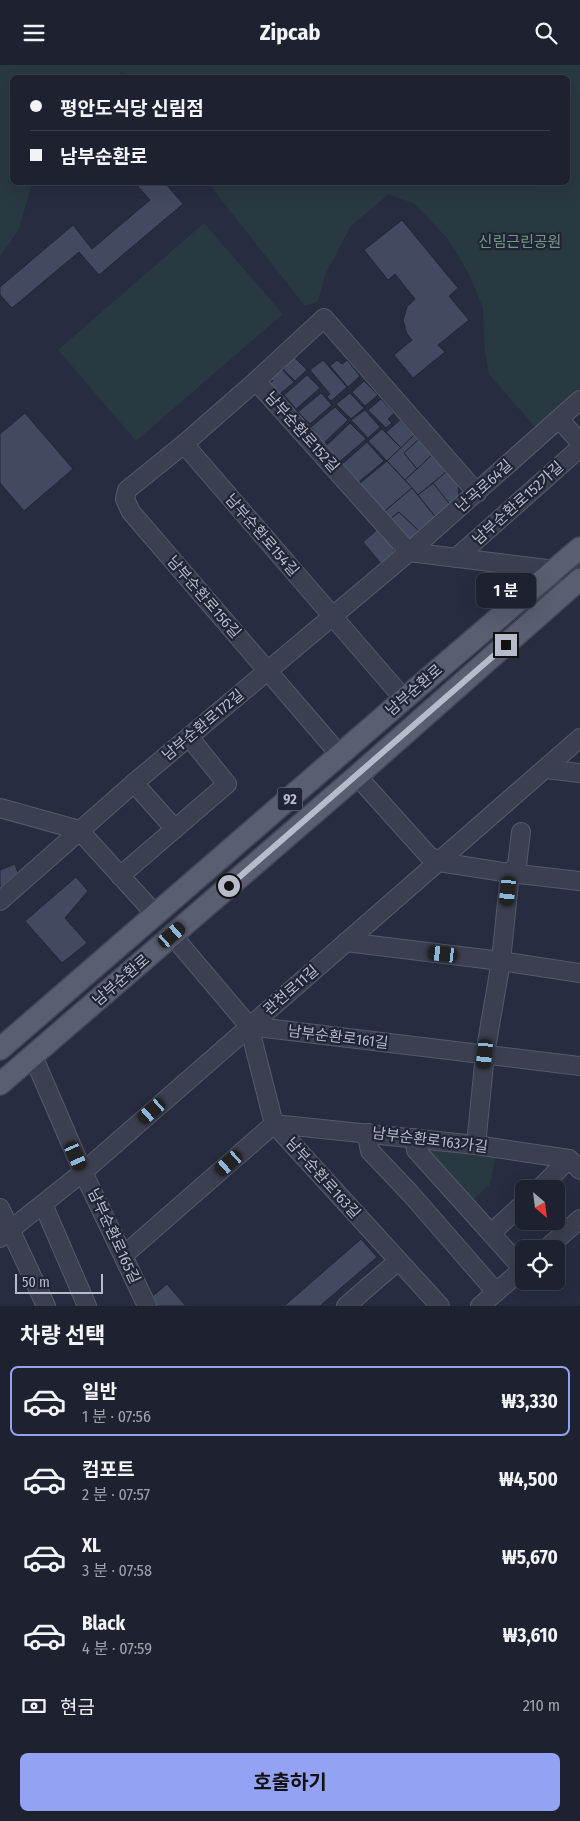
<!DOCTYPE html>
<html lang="ko">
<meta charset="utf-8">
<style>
body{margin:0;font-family:"Fira Sans Condensed","Noto Sans KR",sans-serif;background:#252938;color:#f1f3f6;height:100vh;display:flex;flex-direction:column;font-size:19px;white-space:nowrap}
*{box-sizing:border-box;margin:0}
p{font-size:16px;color:#a0a3ab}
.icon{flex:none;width:28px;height:28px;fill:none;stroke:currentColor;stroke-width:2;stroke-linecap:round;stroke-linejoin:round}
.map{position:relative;height:1241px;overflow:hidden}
.panel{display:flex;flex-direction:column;background:#1d2130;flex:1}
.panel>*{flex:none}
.banner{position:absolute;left:10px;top:10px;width:560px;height:110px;border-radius:8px;box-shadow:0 5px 20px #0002,0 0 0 1px #3b3e4c;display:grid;align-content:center;height:110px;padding:0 20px;background:#1d2130}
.needle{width:32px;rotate:152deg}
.buttons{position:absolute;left:515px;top:1115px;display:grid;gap:10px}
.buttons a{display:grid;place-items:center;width:50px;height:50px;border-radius:8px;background:#1d2130;box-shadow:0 5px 20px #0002,0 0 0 1px #3b3e4c;font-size:25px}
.scale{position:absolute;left:15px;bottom:12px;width:88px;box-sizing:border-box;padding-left:5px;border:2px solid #b8bbca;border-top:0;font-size:14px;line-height:18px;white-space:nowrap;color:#b8bbca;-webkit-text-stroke:4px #202435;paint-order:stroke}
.end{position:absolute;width:22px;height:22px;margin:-11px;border:6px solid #b8bbca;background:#111;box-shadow:0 0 0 2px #111}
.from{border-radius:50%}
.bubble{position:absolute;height:35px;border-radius:8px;background:#1d2130;box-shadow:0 5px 20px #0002,0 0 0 1px #3b3e4c;font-size:16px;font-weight:700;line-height:35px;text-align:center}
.car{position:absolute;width:15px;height:30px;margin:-15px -8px;border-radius:6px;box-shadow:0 0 4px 1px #0007;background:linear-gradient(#222 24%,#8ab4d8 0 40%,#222 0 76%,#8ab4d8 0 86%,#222 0)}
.banner b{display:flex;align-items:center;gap:18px;height:48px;font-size:19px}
.banner b+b{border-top:1px solid #3b3e4c}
.banner i{width:12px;height:12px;background:#f1f3f6}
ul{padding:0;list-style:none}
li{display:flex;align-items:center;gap:15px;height:70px;margin:0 10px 8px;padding:0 10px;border:2px solid transparent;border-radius:8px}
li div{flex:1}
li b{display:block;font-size:19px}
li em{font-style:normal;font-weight:700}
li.current{border-color:#94a2f3}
li>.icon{width:45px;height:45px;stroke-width:1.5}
h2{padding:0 20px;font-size:22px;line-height:60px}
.pay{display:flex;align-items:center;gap:12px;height:55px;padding:0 20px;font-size:19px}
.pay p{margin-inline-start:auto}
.primary-button{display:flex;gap:10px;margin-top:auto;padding:10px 20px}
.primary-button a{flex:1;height:58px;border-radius:8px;background:#94a2f3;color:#111;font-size:20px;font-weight:700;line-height:58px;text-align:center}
header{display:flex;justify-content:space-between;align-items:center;height:65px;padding:0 20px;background:#1d2130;font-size:22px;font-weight:700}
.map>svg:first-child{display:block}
.green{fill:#293941}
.building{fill:#434960;stroke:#222637}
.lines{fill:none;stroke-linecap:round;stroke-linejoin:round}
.minor-casing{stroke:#565a6a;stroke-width:20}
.major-casing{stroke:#454859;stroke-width:24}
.minor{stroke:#3b3f50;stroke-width:18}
.major{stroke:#595e70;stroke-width:21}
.route{stroke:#b8bbca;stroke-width:6}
.labels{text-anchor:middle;stroke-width:4.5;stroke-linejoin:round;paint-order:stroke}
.shield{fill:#202435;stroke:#8a8e9d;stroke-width:1}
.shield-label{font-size:14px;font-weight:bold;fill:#b8bbca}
.park-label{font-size:15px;fill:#709a84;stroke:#202435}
.street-label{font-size:15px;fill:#b8bbca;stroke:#202435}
</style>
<header><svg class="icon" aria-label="menu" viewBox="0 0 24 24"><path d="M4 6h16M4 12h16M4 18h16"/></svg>Zipcab<svg class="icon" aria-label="search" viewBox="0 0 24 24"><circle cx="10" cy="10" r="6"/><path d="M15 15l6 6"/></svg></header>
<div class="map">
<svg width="580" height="1241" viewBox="0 0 580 1241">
<rect width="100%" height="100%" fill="#272c40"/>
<g class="green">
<path d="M0 0H580V328L542 362 534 361 489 309 485 287 483 243 469 209 448 174 415 139 389 129 351 161 325 210 318 236 305 241 208 118H568V12H126L122 7 113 12H12V118H32L19 164 0 192Z"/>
<path d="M204 158 283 249 136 376 58 285Z"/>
<path d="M427 1080 497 1086 490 1119 473 1135 425 1087Z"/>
</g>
<g class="building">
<path d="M135 118H165L183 139 99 210 79 187 12 243 0 230V222L73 160 92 184 150 135Z"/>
<path d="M402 155 458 223 449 231 469 255 438 280 445 287 413 313 394 290 412 275 407 269 403 255 407 242 415 234 395 209 388 215 364 185Z"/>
<path d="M292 290 307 305 295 316 283 304 286 302 282 298Z"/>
<path d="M323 295 347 322 331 336 327 332 330 329 310 305Z"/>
<path d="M337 295 342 299 347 295 360 311 348 322 330 301Z"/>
<path d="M279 301 294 317 280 329 269 318 273 316 270 313Z"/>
<path d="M307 310 320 323 296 344 284 330Z"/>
<path d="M364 316 378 330 365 341 352 327Z"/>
<path d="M321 328 332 340 310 359 298 347Z"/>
<path d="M350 328 364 343 351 354 336 339Z"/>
<path d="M381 334 394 348 388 354 392 358 386 363 368 345Z"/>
<path d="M335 342 348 355 323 379 311 362Z"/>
<path d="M365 345 380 362 368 373 351 355Z"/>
<path d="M25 348 73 404 24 446 0 418V369Z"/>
<path d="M400 355 414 370 401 383 386 367Z"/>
<path d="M350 358 366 374 338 398 324 383Z"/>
<path d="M382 364 401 383 387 396 368 376Z"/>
<path d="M414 370 418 375 404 388 417 404 405 415 387 396Z"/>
<path d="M418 375 432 390 417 404 404 388Z"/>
<path d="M367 377 384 396 355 420 340 401Z"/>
<path d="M432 390 446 407 418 430 405 415Z"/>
<path d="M387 396 412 423 379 451 354 423Z"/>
<path d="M446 407 458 416 459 436 452 442 433 418Z"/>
<path d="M433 418 452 442 437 454 418 430Z"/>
<path d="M412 423 437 454 421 468 399 447 385 458 379 451Z"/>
<path d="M399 447 421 468 406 481 385 458Z"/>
<path d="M378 464 393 480 395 491 383 501 363 477Z"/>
<path d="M15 799 18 808 0 823V805Z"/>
<path d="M76 812 88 826 65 853 87 878 62 898 25 856Z"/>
<path d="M361 1174 377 1192 320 1241H284Z"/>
<path d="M167 1219 186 1241H153L148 1235Z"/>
</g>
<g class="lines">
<g class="minor-casing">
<g id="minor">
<path d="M256 316 184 379 404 634"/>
<path d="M559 354 580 377"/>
<path d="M184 379 127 425 125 434 131 447 340 690"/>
<path d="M477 428 324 253 256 316 409 487 580 508"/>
<path d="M456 493 580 383"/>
<path d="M546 704 580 708"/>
<path d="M357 711 428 790 439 797 510 808 580 816"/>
<path d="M134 718 175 764"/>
<path d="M0 743 79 765 156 850"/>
<path d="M120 811 227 719 189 672"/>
<path d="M0 836 134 718 409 487 580 335"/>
<path d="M172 870 249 961 580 1001"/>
<path d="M346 877 501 896 580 908"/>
<path d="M249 961 274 1059 440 1241"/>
<path d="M33 991 83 1107 147 1241"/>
<path d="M369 1068 368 1076 370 1086 410 1128 496 1227"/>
<path d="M414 1073 416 1085 523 1204"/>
<path d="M476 1080 485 989 501 896 510 808 517 800 521 767"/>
<path d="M539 1124 569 1094"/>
<path d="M43 1139 87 1241"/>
<path d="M0 1143 46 1241"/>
<path d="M491 1168 524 1138"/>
<path d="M0 1173 83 1107 580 673"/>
<path d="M546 1184 580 1154"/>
<path d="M124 1190 274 1059 476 1080 569 1094 580 1105"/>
<path d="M346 1241 398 1196"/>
<path d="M480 1241 524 1203"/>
</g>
</g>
<g class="major-casing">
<g id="major">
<path d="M0 984 404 634 580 483"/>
<path d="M0 1019 357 711 580 514"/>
</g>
</g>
<use href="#minor" class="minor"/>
<use href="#major" class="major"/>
</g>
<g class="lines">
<path class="route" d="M229 821 506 580"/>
</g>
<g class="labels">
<rect class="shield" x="277.5" y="722.5" width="25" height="23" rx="4"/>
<g class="shield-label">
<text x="290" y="739">92</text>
</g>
<g class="park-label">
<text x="520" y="182">신림근린공원</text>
</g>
<g class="street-label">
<text transform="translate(302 367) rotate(48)" y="5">남부순환로152길</text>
<text transform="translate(484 421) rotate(-42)" y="5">난곡로64길</text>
<text transform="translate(518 438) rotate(-42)" y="5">남부순환로152가길</text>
<text transform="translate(262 470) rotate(49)" y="5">남부순환로154길</text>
<text transform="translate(204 532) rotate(49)" y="5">남부순환로156길</text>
<text transform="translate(414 625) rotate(-41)" y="5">남부순환로</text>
<text transform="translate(203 660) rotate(-40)" y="5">남부순환로172길</text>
<text transform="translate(121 915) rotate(-41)" y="5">남부순환로</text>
<text transform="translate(291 925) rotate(-41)" y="5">관천로11길</text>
<text transform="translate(338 972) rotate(7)" y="5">남부순환로161길</text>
<text transform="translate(430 1075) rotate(7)" y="5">남부순환로163가길</text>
<text transform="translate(323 1113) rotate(48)" y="5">남부순환로163길</text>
<text transform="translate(114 1171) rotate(65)" y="5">남부순환로165길</text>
</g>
</g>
</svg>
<div class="buttons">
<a><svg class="needle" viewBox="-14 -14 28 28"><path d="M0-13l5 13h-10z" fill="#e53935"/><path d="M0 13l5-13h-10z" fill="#a0a3ab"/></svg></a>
<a><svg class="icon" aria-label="locate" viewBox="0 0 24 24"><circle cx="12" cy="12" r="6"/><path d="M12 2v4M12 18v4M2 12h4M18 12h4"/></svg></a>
</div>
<div class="scale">50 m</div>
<i class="end from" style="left:229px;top:821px"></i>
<i class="end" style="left:506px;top:580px"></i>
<div class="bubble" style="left:476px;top:508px;width:60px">1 분</div>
<i class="car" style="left:508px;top:826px;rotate:186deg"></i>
<i class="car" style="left:172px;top:870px;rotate:49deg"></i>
<i class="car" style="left:443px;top:889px;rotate:277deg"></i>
<i class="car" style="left:485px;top:989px;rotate:186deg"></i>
<i class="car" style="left:152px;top:1046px;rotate:229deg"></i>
<i class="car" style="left:76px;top:1091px;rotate:156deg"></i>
<i class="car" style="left:229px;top:1098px;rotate:229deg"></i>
<div class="banner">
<b><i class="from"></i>평안도식당 신림점</b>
<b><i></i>남부순환로</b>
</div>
</div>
<section class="panel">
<h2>차량 선택</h2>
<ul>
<li class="current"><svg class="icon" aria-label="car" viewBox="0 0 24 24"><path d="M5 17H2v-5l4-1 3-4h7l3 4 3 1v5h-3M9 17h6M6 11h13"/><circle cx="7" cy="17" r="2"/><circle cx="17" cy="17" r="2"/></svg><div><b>일반</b><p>1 분 · 07:56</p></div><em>₩3,330</em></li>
<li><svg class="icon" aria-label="car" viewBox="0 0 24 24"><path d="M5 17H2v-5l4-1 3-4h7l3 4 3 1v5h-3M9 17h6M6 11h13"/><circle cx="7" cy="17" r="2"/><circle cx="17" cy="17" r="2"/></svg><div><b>컴포트</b><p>2 분 · 07:57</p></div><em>₩4,500</em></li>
<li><svg class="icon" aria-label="car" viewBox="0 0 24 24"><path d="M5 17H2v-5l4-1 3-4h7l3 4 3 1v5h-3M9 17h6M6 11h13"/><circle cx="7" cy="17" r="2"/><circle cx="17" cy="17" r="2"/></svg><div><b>XL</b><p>3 분 · 07:58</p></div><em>₩5,670</em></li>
<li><svg class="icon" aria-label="car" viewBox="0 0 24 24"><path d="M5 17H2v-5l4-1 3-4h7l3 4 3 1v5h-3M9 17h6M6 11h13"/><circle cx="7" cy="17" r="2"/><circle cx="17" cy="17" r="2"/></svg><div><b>Black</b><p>4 분 · 07:59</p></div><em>₩3,610</em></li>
</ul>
<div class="pay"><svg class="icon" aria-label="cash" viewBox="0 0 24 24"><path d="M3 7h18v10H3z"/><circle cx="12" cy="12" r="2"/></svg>현금<p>210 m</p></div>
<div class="primary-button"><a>호출하기</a></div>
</section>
